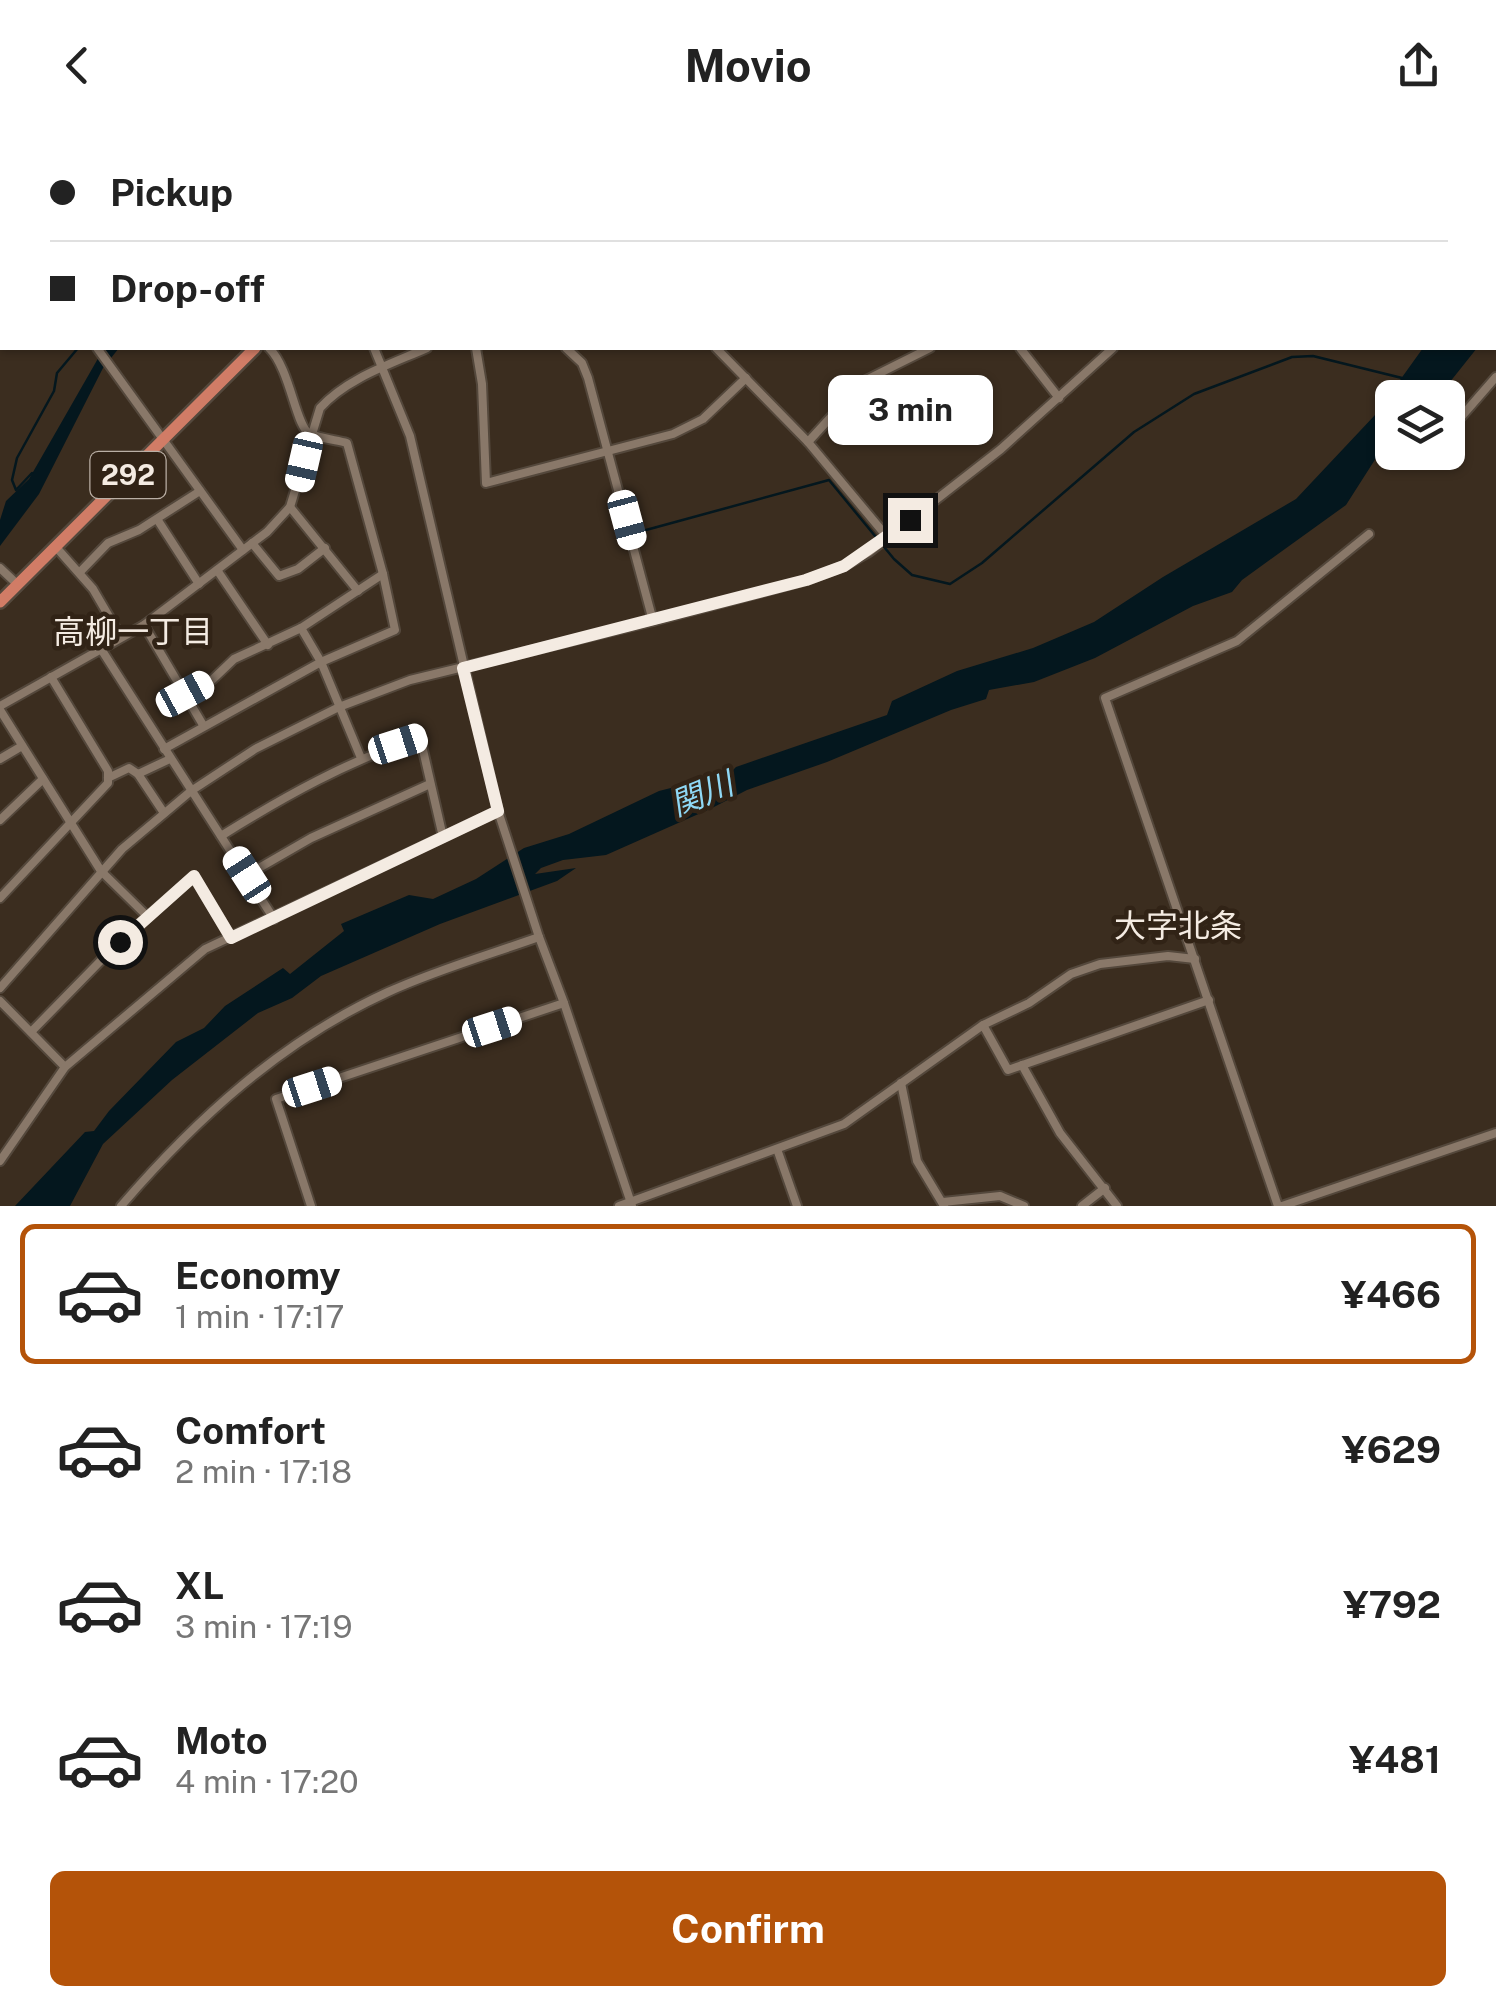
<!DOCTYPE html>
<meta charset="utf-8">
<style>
body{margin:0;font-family:"Public Sans","Noto Sans JP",sans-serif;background:#f6f6f6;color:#222;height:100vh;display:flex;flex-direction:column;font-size:38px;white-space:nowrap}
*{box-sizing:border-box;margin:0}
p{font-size:32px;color:#767676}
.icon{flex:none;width:55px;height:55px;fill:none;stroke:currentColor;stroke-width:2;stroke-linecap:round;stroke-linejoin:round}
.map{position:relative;height:1076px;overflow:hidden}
.drawer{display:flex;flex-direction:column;background:#fff;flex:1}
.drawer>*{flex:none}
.hud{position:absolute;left:0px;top:0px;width:1498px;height:220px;box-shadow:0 2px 8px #0004;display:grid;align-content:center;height:220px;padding:0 50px;background:#fff}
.fabs{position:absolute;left:1375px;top:250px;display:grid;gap:20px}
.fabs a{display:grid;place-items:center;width:90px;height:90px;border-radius:15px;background:#fff;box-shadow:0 2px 8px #0004;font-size:50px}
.end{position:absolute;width:45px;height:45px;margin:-22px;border:12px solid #f4ebe2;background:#111;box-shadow:0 0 0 5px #111}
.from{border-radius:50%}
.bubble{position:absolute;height:70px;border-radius:15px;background:#fff;box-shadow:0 2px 8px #0004;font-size:32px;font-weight:700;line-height:70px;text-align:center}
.car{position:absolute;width:30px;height:60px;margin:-30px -15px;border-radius:12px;box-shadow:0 0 8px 2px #0007;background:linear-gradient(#fff 24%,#345 0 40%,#fff 0 76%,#345 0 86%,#fff 0)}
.hud b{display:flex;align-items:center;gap:35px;height:95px;font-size:38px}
.hud b+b{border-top:2px solid #e0e0e0}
.hud i{width:25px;height:25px;background:#222}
ul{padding:18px 0 0;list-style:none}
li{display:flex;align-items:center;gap:30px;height:140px;margin:0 20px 15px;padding:0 30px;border:5px solid transparent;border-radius:15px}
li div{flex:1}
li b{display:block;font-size:38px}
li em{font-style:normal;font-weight:700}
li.current{border-color:#b45309}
li>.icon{width:90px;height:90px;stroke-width:1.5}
.primary-button{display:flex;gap:20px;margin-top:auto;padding:20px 50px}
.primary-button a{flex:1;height:115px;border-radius:15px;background:#b45309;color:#fff;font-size:40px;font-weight:700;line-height:115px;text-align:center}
header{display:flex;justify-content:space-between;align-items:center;height:130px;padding:0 50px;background:#fff;font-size:45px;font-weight:700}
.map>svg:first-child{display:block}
.water{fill:#04171e}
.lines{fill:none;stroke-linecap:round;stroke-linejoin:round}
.stream{stroke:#04171e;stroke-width:2.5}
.minor-casing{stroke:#54483c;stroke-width:12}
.highway-casing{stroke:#54483c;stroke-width:16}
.minor{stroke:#897869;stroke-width:8}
.highway{stroke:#d17c66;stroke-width:11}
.rail-casing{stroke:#b7ada2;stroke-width:6}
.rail{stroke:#312316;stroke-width:2.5;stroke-dasharray:8;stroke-linecap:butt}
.route{stroke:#f4ebe2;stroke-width:12}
.labels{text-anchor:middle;stroke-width:9;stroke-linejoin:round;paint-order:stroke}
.shield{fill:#312316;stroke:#baafa5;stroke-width:2.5}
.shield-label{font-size:28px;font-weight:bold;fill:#f4ebe2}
.neighbourhood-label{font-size:32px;fill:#f4ebe2;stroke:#312316}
.water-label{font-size:32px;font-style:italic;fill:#8fd8f5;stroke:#312316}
</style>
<header><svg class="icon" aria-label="back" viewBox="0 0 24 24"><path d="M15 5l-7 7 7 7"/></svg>Movio<svg class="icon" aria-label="share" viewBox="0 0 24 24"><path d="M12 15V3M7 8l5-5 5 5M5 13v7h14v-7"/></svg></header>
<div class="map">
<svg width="1496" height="1076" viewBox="0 0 1496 1076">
<rect width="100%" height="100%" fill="#3b2d1f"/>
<g class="water">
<path d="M104 218H119L103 238 39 364 0 416V390L6 371 29 349Z"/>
<path d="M1423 218H1477L1438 267 1392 268V303L1346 375 1242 450 1232 462 1193 476 1095 528 1034 552 989 560 986 569 951 580 827 632 747 660 712 678 606 725 563 730 541 738 535 744 576 738 557 751 440 794 321 846 292 868 258 883 172 950 103 1014 70 1076H15L85 1002 94 1001 109 981 176 912 204 898 225 876 283 838 290 844 344 801 341 794 409 765 433 769 476 749 524 718 569 704 659 661 730 643 736 637 887 585 892 571 957 541 1033 518 1094 492 1163 447 1296 369 1375 285Z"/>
</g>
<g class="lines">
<g class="stream">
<path d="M414 2 418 0"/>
<path d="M32 343 16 360 12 350 17 328 54 261 57 243 78 218"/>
<path d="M646 400 829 350 894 429 912 445 950 454 982 433 1134 302 1194 264 1292 227 1313 226 1402 248"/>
</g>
<g class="minor-casing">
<g id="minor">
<path d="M108 0 111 2"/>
<path d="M502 0 504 2"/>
<path d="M735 0 736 2"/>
<path d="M1375 2 1377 0"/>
<path d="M0 59 2 61"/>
<path d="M0 93 2 91"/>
<path d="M97 218 243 420"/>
<path d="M374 218 410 306 498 681 539 807 564 873 632 1076"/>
<path d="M476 218 482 254 486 353 673 304 703 289 746 248"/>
<path d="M566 218 582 233 588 248 653 491"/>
<path d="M716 218 808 312 888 408"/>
<path d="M1020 218 1059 268"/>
<path d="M1448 302 1496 247"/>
<path d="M808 312 864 251 930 218"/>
<path d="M1427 325 1429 322"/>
<path d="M290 377 358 461"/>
<path d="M157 389 199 454"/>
<path d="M252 413 279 446 298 439 325 418"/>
<path d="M55 416 93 459 121 507"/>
<path d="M0 438 17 454"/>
<path d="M217 440 268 515"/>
<path d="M80 442 108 413 139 400 200 361"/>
<path d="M144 495 203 595"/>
<path d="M301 498 321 532 361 628"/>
<path d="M101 519 274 789"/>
<path d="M185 564 212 550 234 529 301 498 383 444"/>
<path d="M0 576 144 495 267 402 290 377 320 278C347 248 391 234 427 218"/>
<path d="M0 580 101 741 148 787"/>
<path d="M164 619 321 532 395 500 383 444 347 313C336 310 317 308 309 303 296 297 290 238 269 218"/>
<path d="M0 629 22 616"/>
<path d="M138 644 164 683"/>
<path d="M108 648 129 638 138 644 170 629"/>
<path d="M0 690 43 649"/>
<path d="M221 706C285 666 348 631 420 607L443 707"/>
<path d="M247 745 311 708 430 654"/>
<path d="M0 768 108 653V641L51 547"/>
<path d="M0 858 122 719 191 661 255 619 339 577 410 550 653 491 807 450 844 436 869 422 1001 319 1113 218"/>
<path d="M0 871 65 937"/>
<path d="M983 895 1008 940 1209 870"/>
<path d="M31 902 119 812 194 746 231 808"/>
<path d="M1022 935 1060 1003 1117 1076"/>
<path d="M901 953 917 1031 944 1076"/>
<path d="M777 1019 797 1076"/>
<path d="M0 1031 65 937 205 819 498 681"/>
<path d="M943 1072 1000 1066 1024 1076"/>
<path d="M121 1076C196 989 281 911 388 862 436 840 488 825 539 807"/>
<path d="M311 1076 276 969 564 873"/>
<path d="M619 1076 844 994 983 895 1029 873 1071 844 1100 834 1168 826 1195 829"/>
<path d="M1082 1076 1105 1058"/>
<path d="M1278 1076 1105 568 1237 511 1369 404"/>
<path d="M1282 1076 1496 1003"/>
</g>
</g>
<g class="highway-casing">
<g id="highway">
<path d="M468 2 471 0"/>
<path d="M0 472 255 218"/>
</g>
</g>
<use href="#minor" class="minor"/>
<use href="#highway" class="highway"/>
<g class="rail-casing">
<g id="rail">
<path d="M119 2 123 0"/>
<path d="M0 83 2 81"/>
</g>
</g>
<use href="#rail" class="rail"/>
</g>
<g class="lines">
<path class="route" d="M120 812 194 746 231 808 498 681 463 538 806 450 844 436 910 390"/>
</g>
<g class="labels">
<rect class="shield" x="90.5" y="322" width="75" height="46" rx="8"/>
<g class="shield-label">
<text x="128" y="355">292</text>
</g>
<g class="neighbourhood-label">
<text x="133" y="513">高柳一丁目</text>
<text x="1178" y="807">大字北条</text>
</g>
<g class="water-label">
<text transform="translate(702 664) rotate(-22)" y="11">関川</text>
</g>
</g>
</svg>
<div class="fabs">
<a><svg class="icon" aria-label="layers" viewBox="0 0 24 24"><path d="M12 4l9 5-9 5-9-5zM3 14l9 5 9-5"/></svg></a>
</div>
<i class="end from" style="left:120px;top:812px"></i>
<i class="end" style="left:910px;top:390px"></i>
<div class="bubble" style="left:828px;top:245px;width:165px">3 min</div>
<i class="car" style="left:304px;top:332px;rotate:193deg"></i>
<i class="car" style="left:627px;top:390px;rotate:165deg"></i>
<i class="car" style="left:185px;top:564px;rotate:62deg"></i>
<i class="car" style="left:398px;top:614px;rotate:72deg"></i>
<i class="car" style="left:247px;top:745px;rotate:327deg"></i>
<i class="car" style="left:492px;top:897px;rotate:72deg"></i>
<i class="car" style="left:312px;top:957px;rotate:72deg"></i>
<div class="hud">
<b><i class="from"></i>Pickup</b>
<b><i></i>Drop-off</b>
</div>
</div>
<section class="drawer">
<ul>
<li class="current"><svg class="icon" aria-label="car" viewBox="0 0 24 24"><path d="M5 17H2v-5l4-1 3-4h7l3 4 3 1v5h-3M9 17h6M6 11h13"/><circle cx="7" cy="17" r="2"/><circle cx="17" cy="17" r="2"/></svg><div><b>Economy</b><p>1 min · 17:17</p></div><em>¥466</em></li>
<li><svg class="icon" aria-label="car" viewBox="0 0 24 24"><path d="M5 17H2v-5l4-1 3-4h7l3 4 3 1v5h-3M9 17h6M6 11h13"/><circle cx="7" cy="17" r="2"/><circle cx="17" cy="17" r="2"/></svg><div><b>Comfort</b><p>2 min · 17:18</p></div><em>¥629</em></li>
<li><svg class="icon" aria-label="car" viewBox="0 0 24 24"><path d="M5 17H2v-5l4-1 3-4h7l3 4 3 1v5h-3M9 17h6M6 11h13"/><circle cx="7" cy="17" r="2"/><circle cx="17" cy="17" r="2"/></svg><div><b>XL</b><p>3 min · 17:19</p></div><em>¥792</em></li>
<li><svg class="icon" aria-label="car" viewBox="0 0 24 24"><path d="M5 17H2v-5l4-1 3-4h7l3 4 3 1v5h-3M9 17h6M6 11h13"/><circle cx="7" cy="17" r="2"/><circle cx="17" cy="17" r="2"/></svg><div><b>Moto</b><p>4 min · 17:20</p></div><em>¥481</em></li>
</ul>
<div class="primary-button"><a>Confirm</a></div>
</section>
